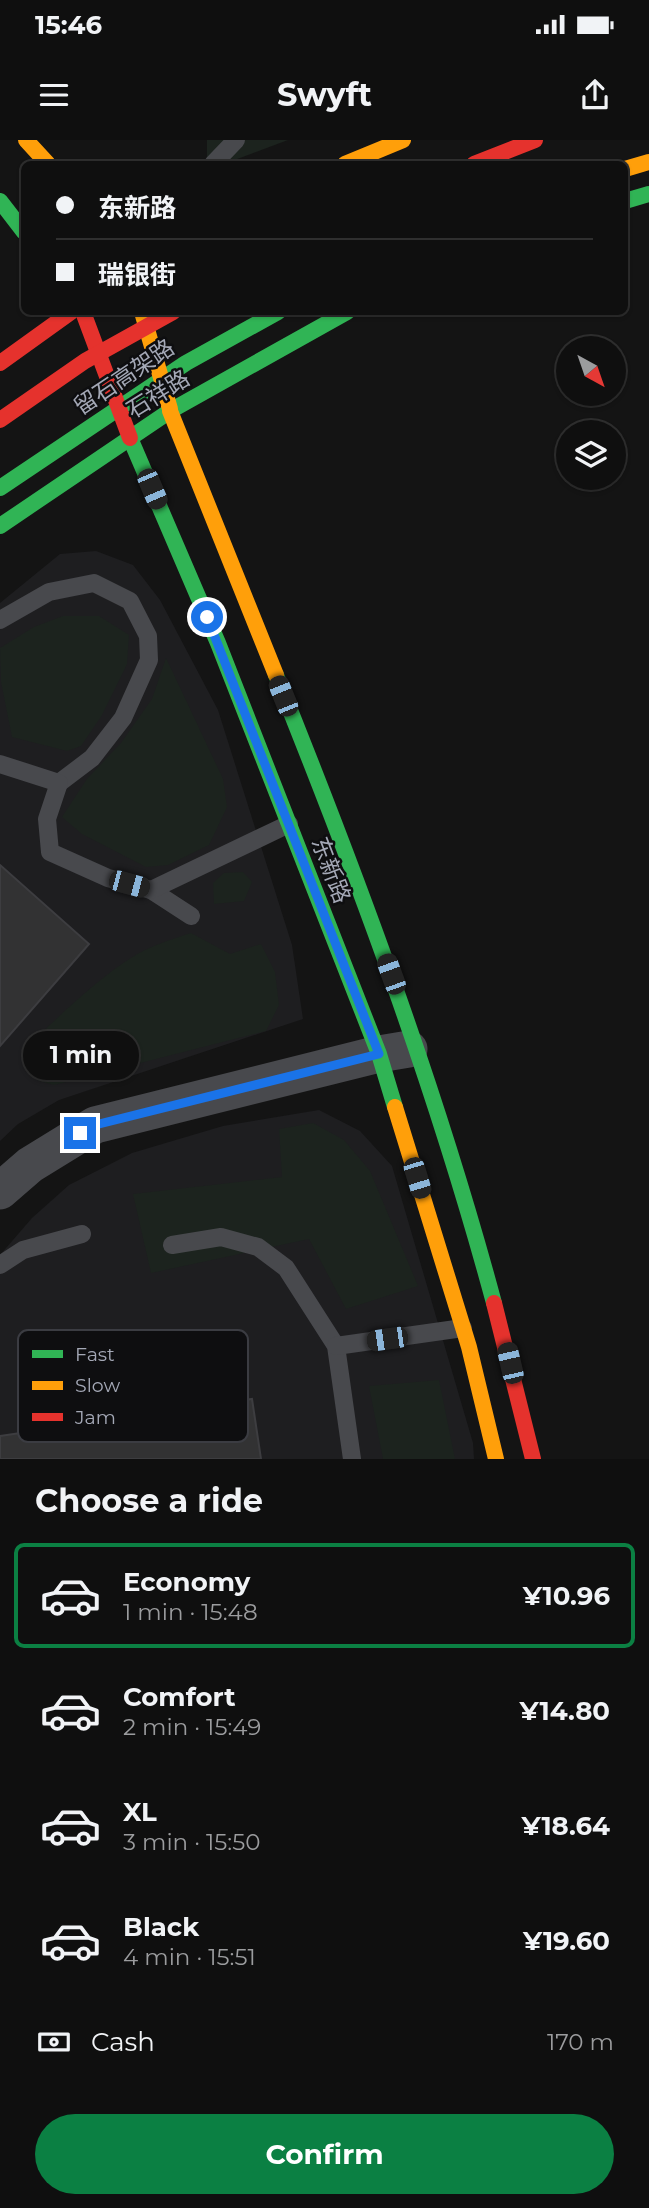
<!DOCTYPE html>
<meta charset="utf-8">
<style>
body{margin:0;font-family:Montserrat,"Noto Sans SC",sans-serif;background:#181818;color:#f1f3f6;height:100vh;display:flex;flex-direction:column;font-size:26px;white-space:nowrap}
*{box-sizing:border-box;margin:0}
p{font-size:23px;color:#9b9c9e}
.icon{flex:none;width:38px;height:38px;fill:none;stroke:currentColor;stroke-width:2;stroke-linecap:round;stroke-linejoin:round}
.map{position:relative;height:1319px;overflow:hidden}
.panel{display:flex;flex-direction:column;background:#0f0f0f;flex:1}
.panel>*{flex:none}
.banner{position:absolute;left:21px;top:21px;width:607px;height:154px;border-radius:10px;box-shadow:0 2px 5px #0004,0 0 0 2px #2f2f2f;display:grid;align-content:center;height:154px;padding:0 35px;background:#0f0f0f}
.needle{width:46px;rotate:140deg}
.controls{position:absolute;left:556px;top:196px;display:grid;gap:14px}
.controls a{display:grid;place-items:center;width:70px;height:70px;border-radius:50%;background:#0f0f0f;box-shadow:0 2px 5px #0004,0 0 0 2px #2f2f2f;font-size:35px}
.end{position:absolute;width:32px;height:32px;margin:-16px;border:9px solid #1a73e8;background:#fff;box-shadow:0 0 0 4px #fff}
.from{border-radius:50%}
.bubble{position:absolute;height:49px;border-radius:24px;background:#0f0f0f;box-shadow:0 2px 5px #0004,0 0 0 2px #2f2f2f;font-size:23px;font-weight:700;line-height:49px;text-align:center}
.car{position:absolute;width:21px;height:42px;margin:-21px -10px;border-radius:9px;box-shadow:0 0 5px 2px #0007;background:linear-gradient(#222 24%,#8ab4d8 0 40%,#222 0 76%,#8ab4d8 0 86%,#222 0)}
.banner b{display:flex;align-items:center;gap:24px;height:66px;font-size:26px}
.banner b+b{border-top:2px solid #2f2f2f}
.banner i{width:18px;height:18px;background:#f1f3f6}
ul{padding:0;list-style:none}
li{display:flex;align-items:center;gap:21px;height:105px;margin:0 14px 10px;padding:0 21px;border:4px solid transparent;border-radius:10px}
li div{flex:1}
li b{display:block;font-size:26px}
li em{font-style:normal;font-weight:700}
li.active{border-color:#0b8043}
li>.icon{width:63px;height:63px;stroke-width:1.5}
h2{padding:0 35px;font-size:32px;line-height:84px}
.pay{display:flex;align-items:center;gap:18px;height:77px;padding:0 35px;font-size:26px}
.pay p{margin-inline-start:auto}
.primary-button{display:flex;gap:14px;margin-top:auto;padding:14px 35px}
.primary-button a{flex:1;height:80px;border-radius:42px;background:#0b8043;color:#fff;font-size:28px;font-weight:700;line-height:80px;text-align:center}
.status{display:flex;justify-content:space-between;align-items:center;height:49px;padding:0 35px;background:#0f0f0f;direction:ltr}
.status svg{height:19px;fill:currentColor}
header{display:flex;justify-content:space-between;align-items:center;height:91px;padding:0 35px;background:#0f0f0f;font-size:32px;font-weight:700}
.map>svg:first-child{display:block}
.built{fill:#1e1e20}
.green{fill:#1c231e}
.building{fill:#323233;stroke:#3d3d40;stroke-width:2}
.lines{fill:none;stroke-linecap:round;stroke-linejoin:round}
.lane{stroke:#48494d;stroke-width:18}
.street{stroke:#48494d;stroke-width:37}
.fast{stroke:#30b455;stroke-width:16}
.slow{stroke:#ff9f0a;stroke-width:16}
.jam{stroke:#e5322d;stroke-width:16}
.route{stroke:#1a73e8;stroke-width:9}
.labels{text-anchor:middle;stroke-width:5;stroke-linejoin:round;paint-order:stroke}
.street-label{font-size:23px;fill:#a4a8b6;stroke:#0e0e10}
.key{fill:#0e0e10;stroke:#3b3c42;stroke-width:2}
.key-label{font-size:19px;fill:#a4a8b6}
</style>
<div class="status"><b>15:46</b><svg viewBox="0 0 49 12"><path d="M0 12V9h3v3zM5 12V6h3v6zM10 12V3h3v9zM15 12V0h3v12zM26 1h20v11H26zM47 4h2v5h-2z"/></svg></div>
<header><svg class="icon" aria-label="menu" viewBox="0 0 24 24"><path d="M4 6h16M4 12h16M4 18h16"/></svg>Swyft<svg class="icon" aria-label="share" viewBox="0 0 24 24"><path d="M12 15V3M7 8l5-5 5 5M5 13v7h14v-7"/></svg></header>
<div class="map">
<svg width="649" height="1319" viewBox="0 0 649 1319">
<rect width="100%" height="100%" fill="#141414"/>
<g class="built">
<path d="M96 411 133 425 160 460 218 570 292 805 303 879 59 960 18 984 0 1001V463L60 414Z"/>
<path d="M319 970 360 991 392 1026 473 1303 474 1319H0V1115L32 1078 69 1045 132 1013 223 986Z"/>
</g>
<g class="green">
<path d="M207 0H288L224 24H207Z"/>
<path d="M63 476H99L129 495 127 524 102 575 81 606 67 611 12 597 1 542 0 508 34 487Z"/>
<path d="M166 518 223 639 227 667 209 705 168 725 146 727 82 694 62 677 87 639 121 603 152 559Z"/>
<path d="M243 732 252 742 244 761 214 764 213 743 224 733Z"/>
<path d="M191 793 230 814 261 804 275 832 279 865 266 891 54 945 37 940 24 928V911C53 881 96 840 131 818 149 806 170 800 191 793Z"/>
<path d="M313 983 344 1000 370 1031 418 1146 346 1169 309 1099 151 1133 133 1054 282 1037 279 989Z"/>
<path d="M439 1240 455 1319H383L369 1246Z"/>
</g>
<g class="building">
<path d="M0 725 89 804 0 906Z"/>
<path d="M252 1259 261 1319H0V1296Z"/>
</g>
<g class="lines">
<g class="lane">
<path d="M213 24 236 0"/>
<path d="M0 480 49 452 94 443 130 461 148 496 149 520 123 578 92 618 59 643"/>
<path d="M0 624 59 643 47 679 50 712 108 738 151 750 191 776"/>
<path d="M151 750 289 684"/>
<path d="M172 1105 221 1097 258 1107 286 1128 336 1206 352 1319"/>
<path d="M0 1125 23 1110 82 1094"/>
<path d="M336 1206 463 1188"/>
</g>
<path class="street" d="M0 1051 30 1025 95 985 379 914 409 909"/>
<g class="fast">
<path d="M0 61 24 92"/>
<path d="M625 61 649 54"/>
<path d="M130 298 218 503 379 914 395 967"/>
<path d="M0 348 186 223 278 172"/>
<path d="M0 386 170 271 347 172"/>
<path d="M276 535C359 741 436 948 494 1163"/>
</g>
<g class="slow">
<path d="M26 0 48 24"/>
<path d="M345 24 403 0"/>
<path d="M625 29 649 22"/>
<path d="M142 172 170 269"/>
<path d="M170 271 276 535"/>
<path d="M395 967 469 1207 496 1319"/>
</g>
<g class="jam">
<path d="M474 24 535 0"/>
<path d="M83 172 130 298"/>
<path d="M0 223 71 172"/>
<path d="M0 280 85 221 173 172"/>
<path d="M494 1163 533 1319"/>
</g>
</g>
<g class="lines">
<path class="route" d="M80 993 95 985 379 914 207 477"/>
</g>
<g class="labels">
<g class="street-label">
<text transform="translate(124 237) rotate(-34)" y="8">留石高架路</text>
<text transform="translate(158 254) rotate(-32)" y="8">石祥路</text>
<text transform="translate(331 730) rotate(69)" y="8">东新路</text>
</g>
</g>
<rect x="18" y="1190" width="230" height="112" rx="10" class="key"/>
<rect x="32" y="1210" width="31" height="8" fill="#30b455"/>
<rect x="32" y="1241" width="31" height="9" fill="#ff9f0a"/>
<rect x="32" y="1273" width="31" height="8" fill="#e5322d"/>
<g class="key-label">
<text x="75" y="1221">Fast</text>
<text x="75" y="1252">Slow</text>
<text x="75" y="1284">Jam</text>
</g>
</svg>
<div class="controls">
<a><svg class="needle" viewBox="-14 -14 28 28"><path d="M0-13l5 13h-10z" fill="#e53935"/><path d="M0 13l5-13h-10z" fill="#9b9c9e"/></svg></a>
<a><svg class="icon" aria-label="layers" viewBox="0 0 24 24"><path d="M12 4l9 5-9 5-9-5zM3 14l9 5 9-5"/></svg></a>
</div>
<i class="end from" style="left:207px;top:477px"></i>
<i class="end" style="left:80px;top:993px"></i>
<div class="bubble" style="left:23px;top:891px;width:116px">1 min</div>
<i class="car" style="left:152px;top:349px;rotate:157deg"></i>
<i class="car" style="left:283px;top:556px;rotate:338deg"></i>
<i class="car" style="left:129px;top:744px;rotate:105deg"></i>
<i class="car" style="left:391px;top:834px;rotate:340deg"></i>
<i class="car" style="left:417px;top:1038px;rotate:163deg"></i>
<i class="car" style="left:387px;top:1199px;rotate:262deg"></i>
<i class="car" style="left:510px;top:1223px;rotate:347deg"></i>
<div class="banner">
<b><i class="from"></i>东新路</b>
<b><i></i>瑞银街</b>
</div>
</div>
<section class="panel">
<h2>Choose a ride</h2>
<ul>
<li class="active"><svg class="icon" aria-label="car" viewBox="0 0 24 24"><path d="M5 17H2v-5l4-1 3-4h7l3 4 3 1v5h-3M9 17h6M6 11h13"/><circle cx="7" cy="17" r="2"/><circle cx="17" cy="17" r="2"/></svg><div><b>Economy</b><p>1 min · 15:48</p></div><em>¥10.96</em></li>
<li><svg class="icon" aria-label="car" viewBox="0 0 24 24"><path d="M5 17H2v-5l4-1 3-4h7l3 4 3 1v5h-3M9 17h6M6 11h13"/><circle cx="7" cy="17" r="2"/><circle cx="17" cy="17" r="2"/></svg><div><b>Comfort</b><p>2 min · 15:49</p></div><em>¥14.80</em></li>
<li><svg class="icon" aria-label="car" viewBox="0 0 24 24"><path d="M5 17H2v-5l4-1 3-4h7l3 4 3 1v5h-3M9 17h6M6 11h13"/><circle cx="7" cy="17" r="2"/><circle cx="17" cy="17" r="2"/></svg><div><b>XL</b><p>3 min · 15:50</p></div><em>¥18.64</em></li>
<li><svg class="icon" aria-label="car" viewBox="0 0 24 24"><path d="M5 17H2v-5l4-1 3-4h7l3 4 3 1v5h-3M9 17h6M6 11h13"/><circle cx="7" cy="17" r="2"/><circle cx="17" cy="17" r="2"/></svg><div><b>Black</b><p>4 min · 15:51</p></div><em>¥19.60</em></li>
</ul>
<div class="pay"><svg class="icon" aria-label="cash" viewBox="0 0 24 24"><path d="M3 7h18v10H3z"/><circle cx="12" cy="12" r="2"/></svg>Cash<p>170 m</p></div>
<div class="primary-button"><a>Confirm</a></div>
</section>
